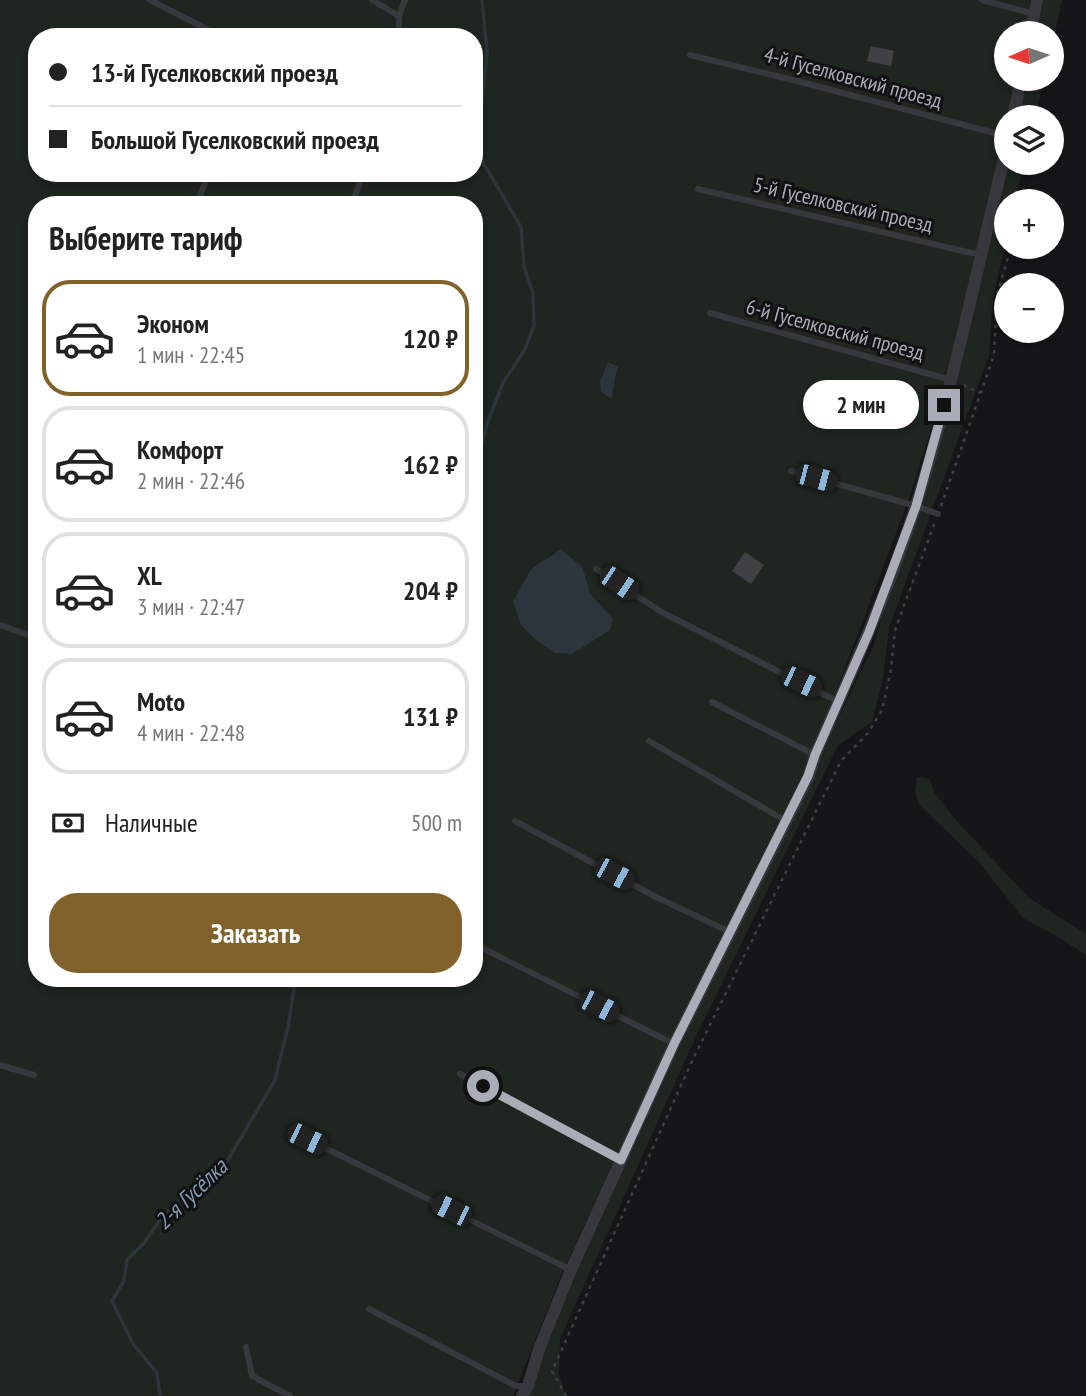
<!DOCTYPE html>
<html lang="ru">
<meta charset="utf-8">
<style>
body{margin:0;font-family:"PT Sans Narrow",sans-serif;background:#f6f6f6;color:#222;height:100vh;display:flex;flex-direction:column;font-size:26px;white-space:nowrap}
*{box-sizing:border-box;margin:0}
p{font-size:23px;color:#767676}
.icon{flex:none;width:38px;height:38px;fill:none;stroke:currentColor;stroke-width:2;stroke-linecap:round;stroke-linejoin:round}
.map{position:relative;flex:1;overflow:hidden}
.drawer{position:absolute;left:28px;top:196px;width:455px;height:791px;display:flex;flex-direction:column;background:#fff;border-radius:28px;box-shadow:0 4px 10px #0003}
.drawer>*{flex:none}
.hud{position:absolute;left:28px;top:28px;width:455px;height:154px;border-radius:28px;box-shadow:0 4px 10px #0003;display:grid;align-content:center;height:154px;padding:0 21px;background:#fff}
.needle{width:46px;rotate:267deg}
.buttons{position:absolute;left:994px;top:21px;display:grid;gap:14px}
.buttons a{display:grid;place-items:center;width:70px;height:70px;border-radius:50%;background:#fff;box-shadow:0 4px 10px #0003;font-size:35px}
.end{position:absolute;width:32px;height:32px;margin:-16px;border:9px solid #a8adb8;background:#111;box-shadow:0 0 0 4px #111}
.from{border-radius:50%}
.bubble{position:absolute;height:49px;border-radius:24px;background:#fff;box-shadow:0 4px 10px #0003;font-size:23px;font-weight:700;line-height:49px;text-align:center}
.car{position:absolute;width:21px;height:42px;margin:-21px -10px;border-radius:9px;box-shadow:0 0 5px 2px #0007;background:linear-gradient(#222 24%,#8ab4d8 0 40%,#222 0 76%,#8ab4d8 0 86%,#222 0)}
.hud b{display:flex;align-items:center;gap:24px;height:66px;font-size:26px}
.hud b+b{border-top:2px solid #e0e0e0}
.hud i{width:18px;height:18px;background:#222}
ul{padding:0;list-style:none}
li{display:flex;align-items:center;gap:21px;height:116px;margin:0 14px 10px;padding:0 7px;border:4px solid #e0e0e0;border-radius:28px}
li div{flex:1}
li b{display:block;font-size:26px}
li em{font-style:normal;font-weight:700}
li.on{border-color:#80622a}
li>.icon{width:63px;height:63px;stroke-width:1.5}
h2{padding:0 21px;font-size:32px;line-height:84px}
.pay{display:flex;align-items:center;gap:18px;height:77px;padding:0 21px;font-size:26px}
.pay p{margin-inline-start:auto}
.cta{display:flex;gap:14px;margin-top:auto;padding:14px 21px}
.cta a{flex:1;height:80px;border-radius:28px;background:#80622a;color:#fff;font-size:28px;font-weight:700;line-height:80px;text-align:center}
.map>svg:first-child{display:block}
.green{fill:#1e261f;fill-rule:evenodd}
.water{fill:#2c353c}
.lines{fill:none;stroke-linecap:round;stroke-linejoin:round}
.stream{stroke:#2c353c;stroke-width:3.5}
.building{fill:#404145}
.path{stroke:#3d3f44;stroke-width:2.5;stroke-dasharray:3.5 5;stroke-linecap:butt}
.lane{stroke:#37383d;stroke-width:6}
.street{stroke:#37383d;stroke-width:12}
.route{stroke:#a8adb8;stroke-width:9}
.labels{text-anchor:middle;stroke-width:6;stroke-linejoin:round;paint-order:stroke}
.street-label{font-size:21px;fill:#a8adb8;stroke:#111113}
.water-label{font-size:23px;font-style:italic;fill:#7f9bb3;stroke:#111113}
</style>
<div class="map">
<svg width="1086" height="1396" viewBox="0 0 1086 1396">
<rect width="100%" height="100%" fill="#161618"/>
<g class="green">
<path d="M0 0H1030L1024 33H1006V79H1015L1008 117H1006V128L1003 148 945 383 909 499 805 773 664 1053 561 1276 513 1396H0ZM37 37H474V173H37ZM37 205H474V978H37ZM553 553 583 568 589 594 613 618 588 643 572 654 531 569 544 561Z"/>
<path d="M1040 0H1062L1052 45V33H1034Z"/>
<path d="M1025 79H1044L1035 117H1017Z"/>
<path d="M1007 163H1024L1015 201H1006V241L993 299 989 355 889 628 883 678 872 722 838 745 694 1041 560 1339 559 1375 565 1396H528L544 1352 578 1269 706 990 873 647Z"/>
<path d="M917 777 930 779 934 792 955 819 1029 898 1086 934V955L1058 937 1023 918 978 861 919 805 915 792Z"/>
</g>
<g class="water">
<path d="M608 362 618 367 615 378 612 399 601 392 600 381Z"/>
<path d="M561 549 583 568 590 594 613 618 610 630 572 654 555 653 537 641 521 625 513 602 531 569Z"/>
</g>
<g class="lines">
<g class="stream">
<path d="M474 476 487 424 503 383 524 351 534 326 533 293 524 267 521 227 477 152 487 52 482 0"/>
<path d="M160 1396 157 1373 133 1344 112 1301 124 1281 127 1260 144 1243 159 1221 187 1193 209 1182 225 1165 275 1080 288 1027 294 989 292 978"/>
</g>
</g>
<g class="building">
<path d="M871 46 894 51 891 66 867 61Z"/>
<path d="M745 552 764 565 751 584 732 571Z"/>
</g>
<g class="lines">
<g class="path">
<path d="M998 235 1006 241"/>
<path d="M963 385 980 393"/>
<path d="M941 506 994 355 997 295 1011 247"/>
<path d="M566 1396 552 1371 693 1059 841 761 868 733 882 710 891 670 895 630 935 522"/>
</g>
<g class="lane">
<path d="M150 0 222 37"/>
<path d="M372 0 399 16 405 0"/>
<path d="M982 0 1034 14"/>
<path d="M399 37V16"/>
<path d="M690 55 801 82 1006 136"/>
<path d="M698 189 980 255"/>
<path d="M196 205 209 173"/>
<path d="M352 205 363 173"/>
<path d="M710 313 951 380"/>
<path d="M791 471 916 506 938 514"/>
<path d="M596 569 663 613 839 702"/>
<path d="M37 620 31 636 37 638"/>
<path d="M0 625 31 636"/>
<path d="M712 702 815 755"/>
<path d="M649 741 786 821"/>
<path d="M515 821 656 897 730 932"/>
<path d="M474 944 674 1044"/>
<path d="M0 1065 34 1075"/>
<path d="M460 1074 621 1160"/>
<path d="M307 1139 571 1270"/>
<path d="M369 1309 516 1386H527"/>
<path d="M246 1347 252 1376 290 1396"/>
</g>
<g class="street">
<path d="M1030 33 1037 0"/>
<path d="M1013 117 1021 79"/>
<path d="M522 1396 528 1386 539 1349 571 1270 674 1044 809 776 815 755C851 673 889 590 916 505 953 388 977 268 1006 150"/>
</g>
</g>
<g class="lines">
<path class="route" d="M483 1086 621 1160 674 1044 808 776 815 755 869 632 916 506 944 405"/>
</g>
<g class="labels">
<g class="street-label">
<text transform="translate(853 78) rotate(15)" y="7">4-й Гуселковский проезд</text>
<text transform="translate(843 205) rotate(13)" y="7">5-й Гуселковский проезд</text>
<text transform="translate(835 330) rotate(15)" y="7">6-й Гуселковский проезд</text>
</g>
<g class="water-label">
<text transform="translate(191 1194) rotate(-44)" y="8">2-я Гусёлка</text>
</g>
</g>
</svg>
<div class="buttons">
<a><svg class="needle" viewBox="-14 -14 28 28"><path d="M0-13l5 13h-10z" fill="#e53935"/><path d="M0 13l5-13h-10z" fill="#767676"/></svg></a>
<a><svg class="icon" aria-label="layers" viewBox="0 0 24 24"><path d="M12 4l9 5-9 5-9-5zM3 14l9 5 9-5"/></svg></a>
<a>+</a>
<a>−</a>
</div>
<i class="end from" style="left:483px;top:1086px"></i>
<i class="end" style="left:944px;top:405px"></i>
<div class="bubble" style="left:803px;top:380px;width:116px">2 мин</div>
<i class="car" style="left:816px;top:478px;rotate:105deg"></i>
<i class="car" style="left:619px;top:583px;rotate:124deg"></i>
<i class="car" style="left:801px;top:682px;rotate:116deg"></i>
<i class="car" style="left:614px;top:874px;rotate:118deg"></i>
<i class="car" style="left:599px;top:1006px;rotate:117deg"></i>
<i class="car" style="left:307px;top:1139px;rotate:116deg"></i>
<i class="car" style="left:451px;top:1210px;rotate:296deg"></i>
<div class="hud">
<b><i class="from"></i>13-й Гуселковский проезд</b>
<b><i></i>Большой Гуселковский проезд</b>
</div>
<section class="drawer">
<h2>Выберите тариф</h2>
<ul>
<li class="on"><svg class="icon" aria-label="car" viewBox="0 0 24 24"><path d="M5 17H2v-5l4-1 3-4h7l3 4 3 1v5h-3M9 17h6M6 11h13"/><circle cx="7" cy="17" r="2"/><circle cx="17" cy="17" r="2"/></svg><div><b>Эконом</b><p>1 мин · 22:45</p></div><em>120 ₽</em></li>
<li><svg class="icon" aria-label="car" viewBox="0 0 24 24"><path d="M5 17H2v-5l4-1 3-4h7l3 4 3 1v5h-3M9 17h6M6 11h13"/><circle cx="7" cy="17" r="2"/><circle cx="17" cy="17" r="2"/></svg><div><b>Комфорт</b><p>2 мин · 22:46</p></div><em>162 ₽</em></li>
<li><svg class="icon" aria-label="car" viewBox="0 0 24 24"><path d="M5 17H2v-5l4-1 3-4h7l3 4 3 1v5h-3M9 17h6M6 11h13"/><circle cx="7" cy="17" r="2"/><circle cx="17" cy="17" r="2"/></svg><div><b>XL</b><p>3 мин · 22:47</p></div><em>204 ₽</em></li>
<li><svg class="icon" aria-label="car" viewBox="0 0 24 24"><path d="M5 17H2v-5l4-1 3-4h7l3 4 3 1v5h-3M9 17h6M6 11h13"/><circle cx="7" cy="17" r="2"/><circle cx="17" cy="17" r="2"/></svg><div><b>Moto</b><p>4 мин · 22:48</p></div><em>131 ₽</em></li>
</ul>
<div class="pay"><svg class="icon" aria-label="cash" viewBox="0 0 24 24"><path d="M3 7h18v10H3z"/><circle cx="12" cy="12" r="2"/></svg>Наличные<p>500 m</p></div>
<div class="cta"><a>Заказать</a></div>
</section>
</div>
